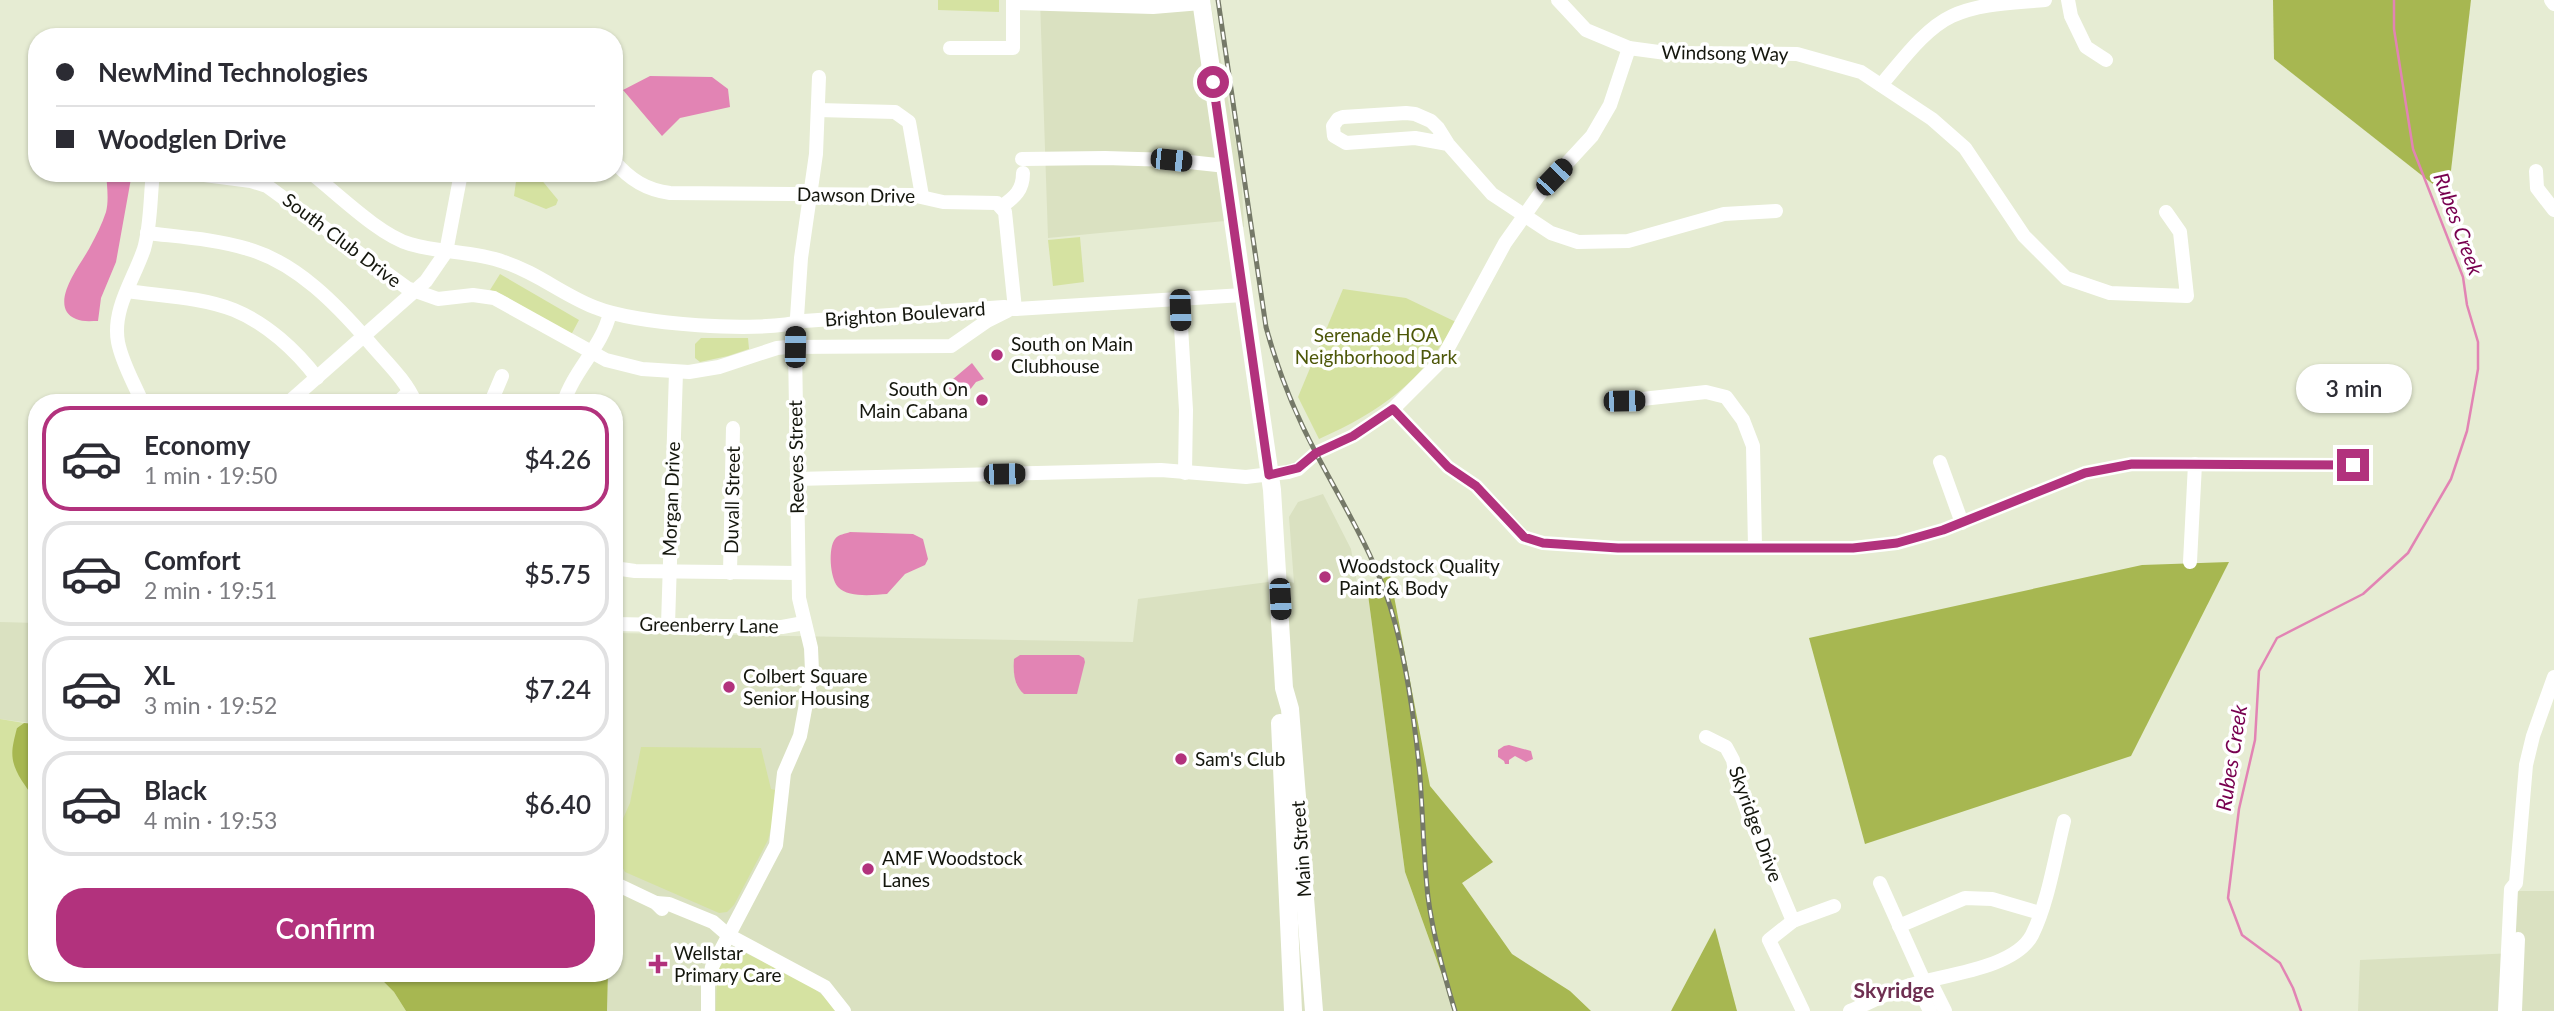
<!DOCTYPE html>
<meta charset="utf-8">
<style>
body{margin:0;font-family:Lato,sans-serif;background:#f2f2f3;color:#2b2b33;height:100vh;display:flex;flex-direction:column;font-size:26px;white-space:nowrap}
*{box-sizing:border-box;margin:0}
p{font-size:23px;color:#7c7c81}
.icon{flex:none;width:38px;height:38px;fill:none;stroke:currentColor;stroke-width:2;stroke-linecap:round;stroke-linejoin:round}
.map{position:relative;flex:1;overflow:hidden}
.sheet{position:absolute;left:28px;top:394px;width:595px;height:588px;display:flex;flex-direction:column;background:#fff;border-radius:28px;box-shadow:0 2px 5px #0004}
.sheet>*{flex:none}
.guide{position:absolute;left:28px;top:28px;width:595px;height:154px;border-radius:28px;box-shadow:0 2px 5px #0004;display:grid;align-content:center;height:154px;padding:0 28px;background:#fff}
.end{position:absolute;width:32px;height:32px;margin:-16px;border:9px solid #b2327d;background:#fff;box-shadow:0 0 0 4px #fff}
.from{border-radius:50%}
.bubble{position:absolute;height:49px;border-radius:24px;background:#fff;box-shadow:0 2px 5px #0004;font-size:23px;font-weight:600;line-height:49px;text-align:center}
.car{position:absolute;width:21px;height:42px;margin:-21px -10px;border-radius:9px;box-shadow:0 0 5px 2px #0007;background:linear-gradient(#222 24%,#8ab4d8 0 40%,#222 0 76%,#8ab4d8 0 86%,#222 0)}
.guide b{display:flex;align-items:center;gap:24px;height:66px;font-size:26px}
.guide b+b{border-top:2px solid #e1e1e2}
.guide i{width:18px;height:18px;background:#2b2b33}
ul{padding:12px 0 0;list-style:none}
li{display:flex;align-items:center;gap:21px;height:105px;margin:0 14px 10px;padding:0 14px;border:4px solid #e1e1e2;border-radius:28px}
li div{flex:1}
li b{display:block;font-size:26px}
li em{font-style:normal;font-weight:600}
li.active{border-color:#b2327d}
li>.icon{width:63px;height:63px;stroke-width:1.5}
.cta{display:flex;gap:14px;margin-top:auto;padding:14px 28px}
.cta a{flex:1;height:80px;border-radius:28px;background:#b2327d;color:#fff;font-size:28px;font-weight:600;line-height:80px;text-align:center}
.map>svg:first-child{display:block}
.built{fill:#dae1c1}
.green{fill:#d5e2a1}
.forest{fill:#a7b751}
.water{fill:#e284b4}
.lines{fill:none;stroke-linecap:round;stroke-linejoin:round}
.stream{stroke:#e284b4;stroke-width:2.5}
.minor{stroke:#fff;stroke-width:14}
.major{stroke:#fff;stroke-width:18}
.rail-casing{stroke:#757968;stroke-width:5}
.rail{stroke:#fff;stroke-width:2.5;stroke-dasharray:8;stroke-linecap:butt}
.route{stroke:#b2327d;stroke-width:9}
.poi-dot{fill:#b2327d;stroke:#fff;stroke-width:2.5}
.labels{text-anchor:middle;stroke-width:7;stroke-linejoin:round;paint-order:stroke}
.street-label{font-size:19px;fill:#14160d;stroke:#fff}
.park-label{font-size:19px;fill:#4d5709;stroke:#fff}
.poi-label{font-size:19px;fill:#14160d;stroke:#fff;text-anchor:start}
.water-label{font-size:21px;font-style:italic;fill:#78004f;stroke:#fff}
.neighbourhood-label{font-size:21px;font-weight:bold;fill:#6e2f51;stroke:#fff}
</style>
<div class="map">
<svg width="2554" height="1011" viewBox="0 0 2554 1011">
<rect width="100%" height="100%" fill="#e6ecd3"/>
<g class="built">
<path d="M1040 0H1210L1241 171 1244 227 1225 221 1048 238Z"/>
<path d="M1323 494 1351 549 1358 588 1367 587 1405 872 1455 1011H607L608 973H614V633L1133 642 1138 599 1283 580 1294 583 1289 517 1298 502Z"/>
<path d="M0 622 37 623V724L0 719Z"/>
<path d="M2515 891H2554V1011H2358L2360 960 2514 953Z"/>
</g>
<g class="green">
<path d="M938 0H999V12L938 10Z"/>
<path d="M526 173 540 178 558 200 556 205 546 209 514 196 517 174Z"/>
<path d="M1080 237 1084 282 1053 286 1048 240Z"/>
<path d="M500 274 579 320 571 335 503 295 490 290Z"/>
<path d="M1343 289 1406 298 1456 322C1420 383 1383 410 1319 439L1298 397Z"/>
<path d="M701 338H748L749 349 728 356 700 362 695 358V344Z"/>
<path d="M0 719 24 723 17 728 31 794 37 798V973H375L394 992 406 1011H0Z"/>
<path d="M641 747 761 748 771 789 775 790 774 816 768 840 734 905 727 912 719 913 625 872 614 853V839L630 803Z"/>
<path d="M734 947 811 986 827 999 835 1011H716C717 992 714 956 734 947Z"/>
</g>
<g class="forest">
<path d="M2273 0H2471L2448 196 2274 59Z"/>
<path d="M2229 562 2131 756 1865 844 1809 638 2142 565Z"/>
<path d="M1390 575 1430 786 1493 862 1462 883 1512 954 1570 991 1591 1011H1455L1405 872 1367 587Z"/>
<path d="M24 723 37 724V798C30 794 27 788 22 781 9 760 11 751 17 728Z"/>
<path d="M1715 928 1737 1011H1671Z"/>
<path d="M375 973H608L607 1011H406L394 992Z"/>
</g>
<g class="water">
<path d="M650 76 712 77 728 89 730 107 680 118 662 136 623 90Z"/>
<path d="M106 173H132L116 262 101 298 98 321C91 321 82 322 76 319 46 306 82 263 90 247 96 236 102 224 106 212 109 201 107 185 106 173Z"/>
<path d="M972 363 984 379 976 382 969 391 964 392 958 399 946 385Z"/>
<path d="M850 532 913 534 923 539 928 559 925 565 905 574 887 594C873 595 848 598 838 587 830 578 828 548 835 539 839 534 845 534 850 532Z"/>
<path d="M1020 655H1079L1084 658 1085 662 1077 694H1024C1014 686 1013 672 1014 659Z"/>
<path d="M1509 745 1531 751 1533 759 1526 762 1515 756 1509 760V764H1505L1504 761 1498 757V750L1504 746Z"/>
</g>
<g class="lines">
<path class="stream" d="M2301 1011 2293 988 2280 963 2242 935 2228 898 2239 809 2255 740 2259 671 2277 638 2363 594 2408 553 2451 479 2467 431 2478 369V342L2467 305 2463 277 2413 149 2394 29V0"/>
<g class="minor">
<path d="M1558 0 1586 30 1629 48 1666 53 1797 54 1861 72 1932 119 1965 148 2024 236 2066 278 2110 293 2187 296 2180 232 2166 212"/>
<path d="M2068 0 2071 16 2086 47 2106 60"/>
<path d="M2551 0 2554 4"/>
<path d="M1013 3 1153 7 1201 3"/>
<path d="M950 48H1013V0"/>
<path d="M1881 85C1901 62 1924 29 1952 16 1980 3 2014 3 2045 0"/>
<path d="M818 110 895 112 909 122 922 196"/>
<path d="M1448 144 1415 138 1346 143 1334 136 1333 126 1338 119 1343 117 1406 113 1415 114 1431 121 1438 128 1448 144 1492 194 1551 233 1578 242 1628 241 1724 214 1776 211"/>
<path d="M1022 159 1105 158 1171 160 1226 166"/>
<path d="M614 161C630 180 647 190 670 193L912 195 943 202 997 203 1005 212 1015 309"/>
<path d="M2536 171 2537 188 2554 210"/>
<path d="M189 173 251 181 267 186 407 288 438 299 473 295 494 298 606 360 642 369 689 372 719 367 777 348 788 347 951 346 987 321 1007 311"/>
<path d="M311 173C338 194 379 235 410 244 440 253 474 251 504 262 536 272 563 295 594 307 638 325 758 333 804 321L1004 307 1015 309 1243 295"/>
<path d="M1002 206C1015 197 1023 190 1023 173"/>
<path d="M147 233C180 237 216 239 248 249 297 263 337 305 370 343 385 361 406 380 415 402"/>
<path d="M127 291C161 296 201 297 234 310 266 323 296 350 317 378"/>
<path d="M1182 298 1180 310 1186 410 1185 473"/>
<path d="M1624 401 1706 392 1726 397 1743 420 1753 446 1755 547"/>
<path d="M142 402C134 383 122 363 118 342 112 309 134 279 144 249 151 225 150 198 153 173"/>
<path d="M289 402 426 281 446 252 461 173"/>
<path d="M398 402 409 392"/>
<path d="M491 402 502 376"/>
<path d="M564 402C574 370 602 347 610 313"/>
<path d="M1393 409 1448 467 1476 486 1523 537 1543 543 1618 548H1853L1897 543 1943 530 2085 473 2132 464 2353 465"/>
<path d="M1940 462 1962 523"/>
<path d="M796 479 1161 470 1246 477 1288 472 1298 469 1316 453 1353 436 1393 409 1441 361 1505 243 1544 188 1592 136 1610 105 1629 48"/>
<path d="M2190 562 2195 464"/>
<path d="M614 568 635 571 798 573"/>
<path d="M730 573 733 428"/>
<path d="M614 624 782 627 804 623"/>
<path d="M668 625 676 372"/>
<path d="M1706 737 1726 747 1733 760 1738 786 1748 814 1793 921"/>
<path d="M614 883 656 903 662 909"/>
<path d="M1880 883 1924 981 1933 987 1945 1011"/>
<path d="M656 903 669 904 713 922 728 935 825 987 844 1011"/>
<path d="M1899 926 1965 898 1992 899 2040 913"/>
<path d="M1924 981 1920 991 1930 1011"/>
<path d="M708 1011V986L712 967 776 845 784 773 800 736 812 671 811 648 799 598 795 347 801 258 816 154 819 77"/>
<path d="M1803 1011 1769 940 1793 921 1834 906"/>
<path d="M1850 1011C1868 1003 1886 994 1904 987 1938 975 2014 970 2032 935 2048 903 2055 857 2064 821"/>
<path d="M2505 1011 2511 889 2516 883 2526 765 2533 736 2554 677"/>
<path d="M2515 1011 2518 939"/>
</g>
<g class="major">
<path d="M1201 0 1272 490 1284 688 1290 709 1314 1011"/>
<path d="M1280 723 1293 1011"/>
</g>
<g class="rail-casing">
<path id="rail" d="M1218 0 1266 327C1278 371 1295 414 1317 455 1346 510 1379 562 1395 623 1407 669 1414 717 1419 765 1423 809 1423 853 1428 897 1433 935 1444 975 1455 1011"/>
</g>
<use href="#rail" class="rail"/>
</g>
<g class="lines">
<path class="route" d="M1213 82 1269 475 1298 468 1316 453 1353 436 1393 409 1448 467 1476 486 1524 537 1543 543 1618 548H1853L1897 543 1943 530 2085 473 2132 464 2353 465"/>
</g>
<g class="poi-dot">
<circle cx="997" cy="355" r="7"/>
<circle cx="982" cy="400" r="7"/>
<circle cx="1325" cy="577" r="7"/>
<circle cx="729" cy="687" r="7"/>
<circle cx="1181" cy="759" r="7"/>
<circle cx="868" cy="869" r="7"/>
<path d="M654.5 953.5h7v7h7v7h-7v7h-7v-7h-7v-7h7z"/>
</g>
<g class="labels">
<g class="street-label">
<text transform="translate(1725 53) rotate(1)" y="7">Windsong Way</text>
<text transform="translate(856 195) rotate(1)" y="7">Dawson Drive</text>
<text transform="translate(342 240) rotate(37)" y="7">South Club Drive</text>
<text transform="translate(905 314) rotate(-4)" y="7">Brighton Boulevard</text>
<text transform="translate(796 457) rotate(-91)" y="7">Reeves Street</text>
<text transform="translate(671 499) rotate(-88)" y="7">Morgan Drive</text>
<text transform="translate(732 500) rotate(-89)" y="7">Duvall Street</text>
<text transform="translate(709 625) rotate(1)" y="7">Greenberry Lane</text>
<text transform="translate(1756 824) rotate(70)" y="7">Skyridge Drive</text>
<text transform="translate(1301 849) rotate(-94)" y="7">Main Street</text>
</g>
<g class="park-label">
<text x="1376" y="342">Serenade HOA<tspan x="1376" dy="22">Neighborhood Park</tspan></text>
</g>
<g class="poi-label">
<text x="1011" y="351">South on Main<tspan x="1011" dy="22">Clubhouse</tspan></text>
<text x="968" y="396" text-anchor="end">South On<tspan x="968" dy="22">Main Cabana</tspan></text>
<text x="1339" y="573">Woodstock Quality<tspan x="1339" dy="22">Paint &amp; Body</tspan></text>
<text x="743" y="683">Colbert Square<tspan x="743" dy="22">Senior Housing</tspan></text>
<text x="1195" y="766">Sam's Club</text>
<text x="882" y="865">AMF Woodstock<tspan x="882" dy="22">Lanes</tspan></text>
<text x="674" y="960">Wellstar<tspan x="674" dy="22">Primary Care</tspan></text>
</g>
<g class="water-label">
<text transform="translate(2458 224) rotate(70)" y="7">Rubes Creek</text>
<text transform="translate(2232 758) rotate(-81)" y="7">Rubes Creek</text>
</g>
<g class="neighbourhood-label">
<text x="1894" y="998">Skyridge</text>
</g>
</g>
</svg>
<i class="end from" style="left:1213px;top:82px"></i>
<i class="end" style="left:2353px;top:465px"></i>
<div class="bubble" style="left:2296px;top:364px;width:116px">3 min</div>
<i class="car" style="left:1171px;top:160px;rotate:96deg"></i>
<i class="car" style="left:1554px;top:177px;rotate:44deg"></i>
<i class="car" style="left:1180px;top:310px;rotate:178deg"></i>
<i class="car" style="left:795px;top:347px;rotate:1deg"></i>
<i class="car" style="left:1624px;top:401px;rotate:89deg"></i>
<i class="car" style="left:1004px;top:474px;rotate:89deg"></i>
<i class="car" style="left:1280px;top:599px;rotate:177deg"></i>
<div class="guide">
<b><i class="from"></i>NewMind Technologies</b>
<b><i></i>Woodglen Drive</b>
</div>
<section class="sheet">
<ul>
<li class="active"><svg class="icon" aria-label="car" viewBox="0 0 24 24"><path d="M5 17H2v-5l4-1 3-4h7l3 4 3 1v5h-3M9 17h6M6 11h13"/><circle cx="7" cy="17" r="2"/><circle cx="17" cy="17" r="2"/></svg><div><b>Economy</b><p>1 min · 19:50</p></div><em>$4.26</em></li>
<li><svg class="icon" aria-label="car" viewBox="0 0 24 24"><path d="M5 17H2v-5l4-1 3-4h7l3 4 3 1v5h-3M9 17h6M6 11h13"/><circle cx="7" cy="17" r="2"/><circle cx="17" cy="17" r="2"/></svg><div><b>Comfort</b><p>2 min · 19:51</p></div><em>$5.75</em></li>
<li><svg class="icon" aria-label="car" viewBox="0 0 24 24"><path d="M5 17H2v-5l4-1 3-4h7l3 4 3 1v5h-3M9 17h6M6 11h13"/><circle cx="7" cy="17" r="2"/><circle cx="17" cy="17" r="2"/></svg><div><b>XL</b><p>3 min · 19:52</p></div><em>$7.24</em></li>
<li><svg class="icon" aria-label="car" viewBox="0 0 24 24"><path d="M5 17H2v-5l4-1 3-4h7l3 4 3 1v5h-3M9 17h6M6 11h13"/><circle cx="7" cy="17" r="2"/><circle cx="17" cy="17" r="2"/></svg><div><b>Black</b><p>4 min · 19:53</p></div><em>$6.40</em></li>
</ul>
<div class="cta"><a>Confirm</a></div>
</section>
</div>
